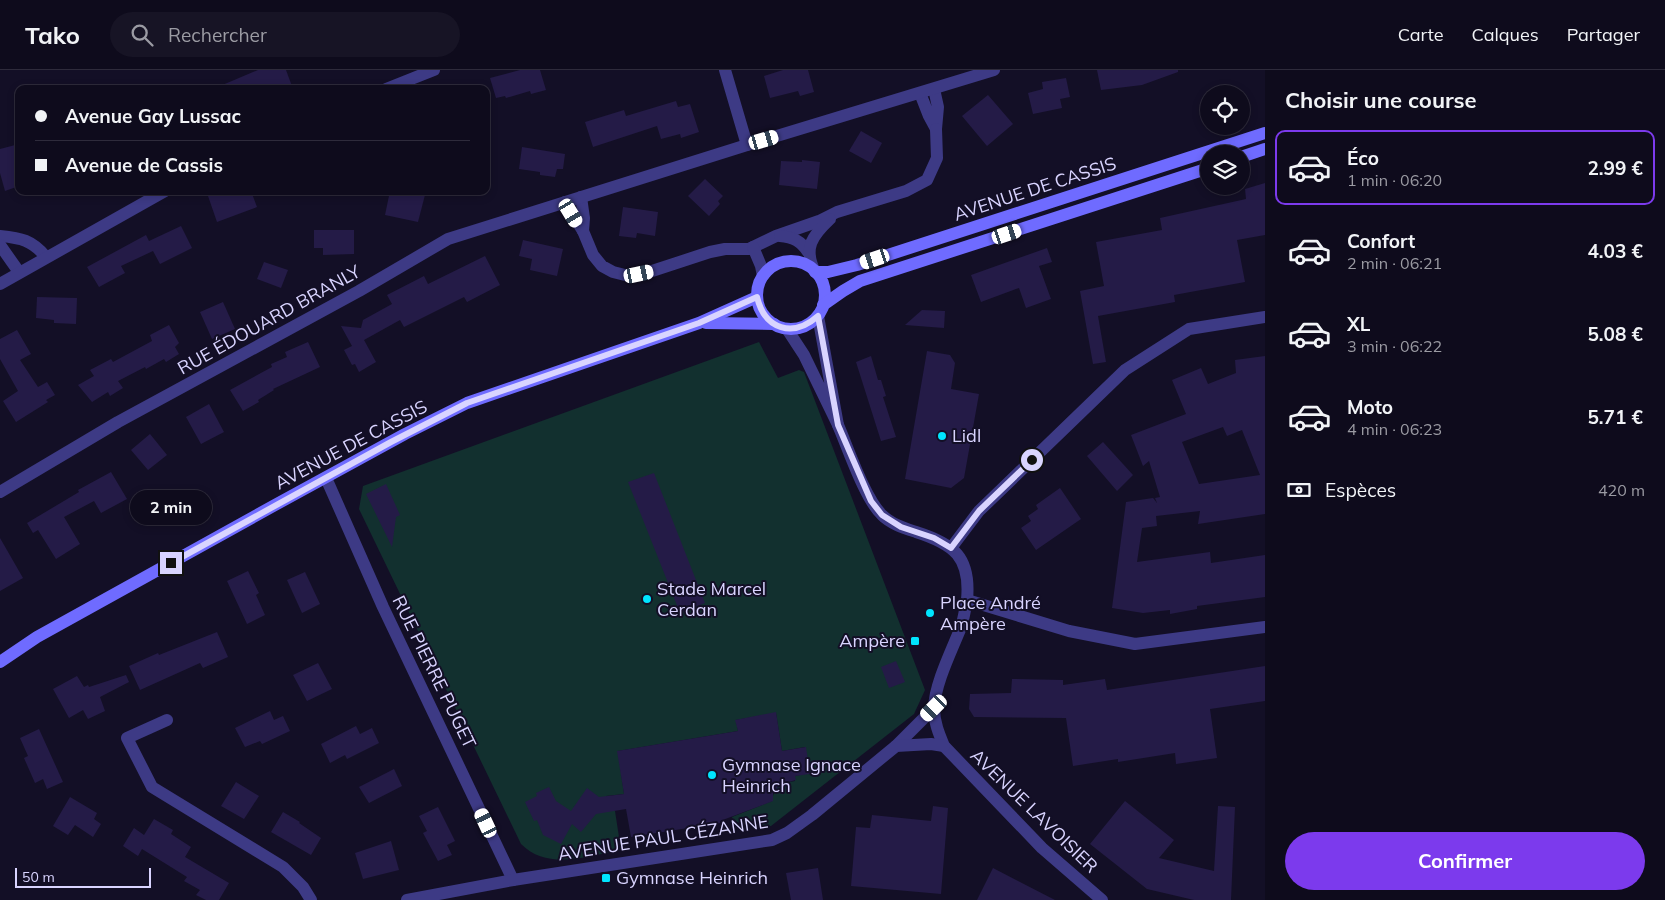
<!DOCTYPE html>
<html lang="fr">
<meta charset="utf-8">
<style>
body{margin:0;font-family:Mulish,sans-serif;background:#171425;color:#f1f3f6;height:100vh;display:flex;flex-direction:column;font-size:19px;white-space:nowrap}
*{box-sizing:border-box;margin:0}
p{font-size:16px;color:#9b9ba3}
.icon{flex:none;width:28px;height:28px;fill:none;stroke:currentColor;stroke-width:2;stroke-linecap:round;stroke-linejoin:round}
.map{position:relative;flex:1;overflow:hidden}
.sheet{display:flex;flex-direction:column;background:#0e0b1c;width:400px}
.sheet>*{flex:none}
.guide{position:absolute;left:15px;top:15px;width:475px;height:110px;border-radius:10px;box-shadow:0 2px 8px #0003,0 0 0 1px #2e2b3b;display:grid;align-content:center;height:110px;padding:0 20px;background:#0e0b1c}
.buttons{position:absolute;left:1200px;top:15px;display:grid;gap:10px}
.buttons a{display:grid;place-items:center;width:50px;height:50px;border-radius:50%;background:#0e0b1c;box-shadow:0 2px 8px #0003,0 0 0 1px #2e2b3b;font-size:25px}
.scale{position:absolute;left:15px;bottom:12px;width:136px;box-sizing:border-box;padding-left:5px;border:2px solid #d9d4ff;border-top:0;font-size:14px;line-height:18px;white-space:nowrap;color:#d9d4ff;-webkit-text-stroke:4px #130f26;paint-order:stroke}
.end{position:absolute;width:22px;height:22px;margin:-11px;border:6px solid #d9d4ff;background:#111;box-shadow:0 0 0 2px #111}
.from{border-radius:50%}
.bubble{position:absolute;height:35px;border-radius:18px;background:#0e0b1c;box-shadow:0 2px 8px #0003,0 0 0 1px #2e2b3b;font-size:16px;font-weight:700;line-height:35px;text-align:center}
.car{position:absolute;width:15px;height:30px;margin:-15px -8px;border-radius:6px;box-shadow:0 0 4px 1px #0007;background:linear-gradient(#fff 24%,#345 0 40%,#fff 0 76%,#345 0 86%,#fff 0)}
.guide b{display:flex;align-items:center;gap:18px;height:48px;font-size:19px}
.guide b+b{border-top:1px solid #2e2b3b}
.guide i{width:12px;height:12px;background:#f1f3f6}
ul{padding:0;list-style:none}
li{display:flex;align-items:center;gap:15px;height:75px;margin:0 10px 8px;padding:0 10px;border:2px solid transparent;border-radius:10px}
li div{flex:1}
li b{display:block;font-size:19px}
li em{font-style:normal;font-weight:700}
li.active{border-color:#7c3aed}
li>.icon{width:45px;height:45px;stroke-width:1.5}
h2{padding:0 20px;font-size:22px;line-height:60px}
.pay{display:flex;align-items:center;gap:12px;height:55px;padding:0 20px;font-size:19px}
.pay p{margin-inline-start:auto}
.cta{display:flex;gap:10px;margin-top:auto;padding:10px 20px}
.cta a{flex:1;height:58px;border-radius:30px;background:#7c3aed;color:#fff;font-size:20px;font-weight:700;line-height:58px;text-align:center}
header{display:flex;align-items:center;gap:30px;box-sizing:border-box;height:70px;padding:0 25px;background:#0e0b1c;border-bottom:1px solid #2e2b3b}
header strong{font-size:24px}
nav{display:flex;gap:28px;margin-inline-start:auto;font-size:18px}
.search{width:350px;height:45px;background:#171425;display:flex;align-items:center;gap:12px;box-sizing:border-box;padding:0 18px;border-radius:28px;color:#9b9ba3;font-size:19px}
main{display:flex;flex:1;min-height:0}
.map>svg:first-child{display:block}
.green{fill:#12302f}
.building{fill:#241b47;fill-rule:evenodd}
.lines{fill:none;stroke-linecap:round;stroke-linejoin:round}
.street{stroke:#3d3a85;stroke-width:12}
.secondary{stroke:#6f6bff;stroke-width:12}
.route{stroke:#d9d4ff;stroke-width:6}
.poi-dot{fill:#00e5ff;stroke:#130f26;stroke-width:2}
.labels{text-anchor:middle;stroke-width:4;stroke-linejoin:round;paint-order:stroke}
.street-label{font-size:18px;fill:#d9d4ff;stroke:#130f26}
.poi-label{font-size:18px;fill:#d9d4ff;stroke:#130f26;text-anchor:start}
</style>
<header>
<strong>Tako</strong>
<div class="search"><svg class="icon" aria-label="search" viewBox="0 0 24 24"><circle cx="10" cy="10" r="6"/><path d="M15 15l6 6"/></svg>Rechercher</div>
<nav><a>Carte</a><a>Calques</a><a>Partager</a></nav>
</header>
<main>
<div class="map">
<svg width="1265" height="830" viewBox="0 0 1265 830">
<rect width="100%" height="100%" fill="#130f26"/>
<path class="green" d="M759 272 778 308 799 300 804 302 925 620 914 644 771 756 761 758 760 750 734 753 732 747 772 731C774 716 782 713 795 711V706L810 703 805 677 782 681 776 643 736 650 738 661 618 681 624 724 606 726 609 741H615L621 780C587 786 548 801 521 774L359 439 363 416Z"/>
<g class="building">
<path d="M258 0H286L293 19H213Z"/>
<path d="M520 0H540L546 20 531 24 530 21 506 28 505 26 496 28 490 8Z"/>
<path d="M783 0H808L814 22 800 26 798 21 770 28 764 6Z"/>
<path d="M1097 0H1178V2L1142 15 1101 20Z"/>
<path d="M1066 8 1070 27 1060 29 1062 38 1033 44 1028 23 1043 19 1042 12Z"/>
<path d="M988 25 1013 54 987 76 962 46Z"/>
<path d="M676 31 678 37 690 34 699 62 681 68 680 64 661 69 657 56 593 77 585 52 624 40 626 46Z"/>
<path d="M861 61 882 73 871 93 849 81Z"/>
<path d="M19 74V116L5 121 0 103V79Z"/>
<path d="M522 77 565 84 563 99H557L555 107 540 105V102L519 99Z"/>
<path d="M802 90 820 92 817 119 779 115 781 91 802 92Z"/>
<path d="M705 109 723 126 718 131 720 134 709 146 688 126Z"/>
<path d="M1265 113V165L1237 170 1245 212 1174 225 1175 232 1098 246 1106 292 1093 294 1080 221 1104 216 1096 172 1162 160 1160 148 1246 129 1245 119Z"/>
<path d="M221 121H251L257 137 217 152 208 126Z"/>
<path d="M390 121H426L418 152 385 145Z"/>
<path d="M623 137 658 142 655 166 637 163 636 168 619 166Z"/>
<path d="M181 156 192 178 160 194 153 181 121 196 125 203 99 217 87 197 146 165 149 171Z"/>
<path d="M314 160H354V184L323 185V178H314Z"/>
<path d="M523 170 563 179 557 206 530 200 532 189 519 186Z"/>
<path d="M1047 178 1052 192 1039 196 1051 229 1026 238 1019 218 981 232 971 205Z"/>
<path d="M485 186 500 215 467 232 464 227 404 257 400 250 364 270 376 292 359 302 355 294 352 295 344 280 352 276 341 256 361 258 363 250 392 234 387 225 424 206 428 214Z"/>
<path d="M264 192 288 200 281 218 257 209Z"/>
<path d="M37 227 77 228 76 254 54 253V250L36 248Z"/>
<path d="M223 232 235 259 212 269 200 242Z"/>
<path d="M922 240 945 241 944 258 905 255Z"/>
<path d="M169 255 179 273 175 277 179 284 166 292 164 289 146 299 145 297 118 311 123 318 110 326 108 322 92 332 78 315 94 306 90 300 111 289 113 292 152 271 150 265Z"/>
<path d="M17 260 31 284 20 290 38 317 47 312 55 325 46 330 48 332 16 352 3 331 18 321 0 289V269Z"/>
<path d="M308 272 320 297 273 319 274 320 258 330 259 332 243 341 230 320 272 297 271 294 287 287 285 282Z"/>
<path d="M927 281 950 285 955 293 951 319 979 324 964 408 951 418 905 409Z"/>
<path d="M871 286 878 310H881L886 326 883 327 896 367 881 371 856 292Z"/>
<path d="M1265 286V444L1198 454 1200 441 1156 446 1157 456 1142 458 1137 492 1210 482 1211 493 1265 485V527L1197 536V539L1170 544V540L1143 543 1112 538 1126 432 1153 428 1157 433 1155 428 1160 427 1149 391 1143 396 1131 365 1186 344 1172 310 1201 298 1208 314 1236 303 1235 290ZM1223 357 1227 366 1242 360 1260 405 1199 414 1182 372Z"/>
<path d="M209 334 224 362 201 374 186 347Z"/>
<path d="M150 364 167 385 148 400 131 380Z"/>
<path d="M1103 372 1133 405 1117 421 1087 386Z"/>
<path d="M111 402 127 429 101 443 94 431 64 447 80 474 56 489 38 460 33 463 27 453 79 422 78 420Z"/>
<path d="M654 403 705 533 680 543 628 412Z"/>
<path d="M386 414 400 445 396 447 392 477 366 424Z"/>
<path d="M1060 418 1081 449 1036 480 1021 458 1031 451 1028 446 1038 439 1036 435Z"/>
<path d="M0 468 23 508 0 521Z"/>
<path d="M248 501 259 523 256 525 265 545 247 554 227 511Z"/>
<path d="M305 502 320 534 302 543 287 510Z"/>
<path d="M217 562 228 587 203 598 200 593 140 620 129 596 158 583 159 585Z"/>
<path d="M896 591 905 612 889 618 881 597Z"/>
<path d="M318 593 332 619 307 631 293 605Z"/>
<path d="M1265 596V631L1210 639 1217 688 1176 694 1175 683 1118 692V689L1073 696 1066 648 974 647 969 639 970 624 1011 623 1012 609 1063 610V615L1105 609 1107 620Z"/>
<path d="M126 605 129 612 100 627 105 641 88 649 83 640 69 648 53 619 77 606 84 617 88 615 89 617Z"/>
<path d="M270 641 274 650 283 646 290 661 262 674 260 671 245 677 235 658Z"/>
<path d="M776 642 782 681 806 677 810 704 795 706 796 710 784 713 778 717 773 723V731L720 751V753L631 767 626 739 596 744 581 762 572 754 561 774 543 765 537 750 534 751 525 732 537 726 536 723 549 717 556 731 571 741 587 718 599 727 624 724 617 681 738 661 735 650Z"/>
<path d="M356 656 360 664 372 658 379 673 347 689 345 685 330 693 321 674Z"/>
<path d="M39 659 63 712 47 719 43 709 35 713 24 688 28 686 20 668Z"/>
<path d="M394 699 402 716 369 733 359 717Z"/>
<path d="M236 712 259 726 244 749 221 736Z"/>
<path d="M70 727 97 743 94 749 101 754 93 767 75 755 68 765 53 756Z"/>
<path d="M1125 731 1174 770 1159 788 1214 801 1218 736 1235 737 1231 830H1194L1147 819 1090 774Z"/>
<path d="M933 736 948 738 941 824 851 816 856 757 870 758 872 745 931 751Z"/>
<path d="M438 737 455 771 447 775 452 785 438 791 423 763 427 761 419 746Z"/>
<path d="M283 742 300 752 299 753 321 768 311 785 271 762Z"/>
<path d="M154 749 173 760 171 764 191 777 185 787 229 813 219 830H206L196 825 200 820 184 811 187 807 142 779 138 786 123 776 134 758 144 765Z"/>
<path d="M391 771 399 800 363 809 355 783Z"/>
<path d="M818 798 823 830H791L786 803Z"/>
<path d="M993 798 1020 812 1055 830H977Z"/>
</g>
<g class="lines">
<g class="street">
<path d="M725 0 747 75"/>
<path d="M386 19 434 0"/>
<path d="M920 23 929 46 936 59 938 37 934 19"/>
<path d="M565 132 583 161 584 148 581 127"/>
<path d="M583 161 593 185 602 196 613 202 629 206 649 202 710 182 725 179H749L776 166 819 151 837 142 906 121 927 110 937 88 936 59"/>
<path d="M0 166C21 168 32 170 46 187"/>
<path d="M780 166C793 167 801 171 808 182"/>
<path d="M0 175 19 202"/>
<path d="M753 177 761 196 763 206"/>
<path d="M815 202C803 178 812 166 830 149"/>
<path d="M0 214 165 121"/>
<path d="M787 259 804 285 838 355 818 246"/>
<path d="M838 355C848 378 865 429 882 445 891 454 904 458 916 462 954 474 971 487 967 530L1069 561 1135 574 1265 557"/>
<path d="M326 408 383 537 513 810"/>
<path d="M0 422 118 352 359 221 448 169 747 75 994 0"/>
<path d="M951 478 979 441 1125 300 1189 259 1265 247"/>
<path d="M967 530C965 539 964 548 961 557 952 580 935 613 934 638 934 652 939 664 944 676L1042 778 1102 830"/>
<path d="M167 650 127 668 152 717 283 797 303 817 311 830"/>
<path d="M896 676 934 638"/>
<path d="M407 830 513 810 772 770 787 763 812 745 896 676 931 674 944 676"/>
</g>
<g class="secondary">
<path d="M1241 87 1265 79"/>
<circle cx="791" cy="225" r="34"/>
<path d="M815 202H828L857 195 1265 63"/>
<path d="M823 235 843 221 860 211 1209 98"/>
<path d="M706 253 774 254"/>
<path d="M0 592 37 567 275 435 405 364 467 333 699 253 757 227"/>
</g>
</g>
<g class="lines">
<path class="route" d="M171 493 391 372 467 333 699 253 757 227C765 260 793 268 818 246L838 355 871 431 882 445 901 457 934 468 951 478 979 441 1032 390"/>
</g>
<g class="poi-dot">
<circle cx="942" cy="366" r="5"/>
<circle cx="647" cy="529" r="5"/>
<circle cx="930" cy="543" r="5"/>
<rect x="910" y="566" width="10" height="10" rx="2.5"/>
<circle cx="712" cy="705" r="5"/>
<rect x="601" y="803" width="10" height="10" rx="2.5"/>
</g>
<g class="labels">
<g class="street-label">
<text transform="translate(1035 119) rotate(-18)" y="6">AVENUE DE CASSIS</text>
<text transform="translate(269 250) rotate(-29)" y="6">RUE ÉDOUARD BRANLY</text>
<text transform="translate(351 375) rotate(-28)" y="6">AVENUE DE CASSIS</text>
<text transform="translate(434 602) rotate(64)" y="6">RUE PIERRE PUGET</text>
<text transform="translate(1034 741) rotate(44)" y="6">AVENUE LAVOISIER</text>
<text transform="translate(663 768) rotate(-9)" y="6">AVENUE PAUL CÉZANNE</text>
</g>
<g class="poi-label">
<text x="952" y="372">Lidl</text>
<text x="657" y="525">Stade Marcel<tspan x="657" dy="21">Cerdan</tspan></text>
<text x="940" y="539">Place André<tspan x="940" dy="21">Ampère</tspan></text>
<text x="905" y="577" text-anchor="end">Ampère</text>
<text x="722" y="701">Gymnase Ignace<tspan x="722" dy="21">Heinrich</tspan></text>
<text x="616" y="814">Gymnase Heinrich</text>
</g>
</g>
</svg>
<div class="buttons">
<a><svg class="icon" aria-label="locate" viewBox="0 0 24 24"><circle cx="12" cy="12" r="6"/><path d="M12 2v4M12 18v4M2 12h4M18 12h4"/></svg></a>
<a><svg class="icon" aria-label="layers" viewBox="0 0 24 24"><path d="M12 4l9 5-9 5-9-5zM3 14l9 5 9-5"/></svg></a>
</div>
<div class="scale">50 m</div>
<i class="end from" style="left:1032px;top:390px"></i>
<i class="end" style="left:171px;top:493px"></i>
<div class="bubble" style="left:130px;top:420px;width:82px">2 min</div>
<i class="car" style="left:764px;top:70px;rotate:74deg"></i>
<i class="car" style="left:571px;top:143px;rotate:149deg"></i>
<i class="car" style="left:1007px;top:164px;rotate:72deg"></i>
<i class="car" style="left:875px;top:189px;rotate:252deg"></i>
<i class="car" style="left:639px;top:204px;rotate:78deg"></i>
<i class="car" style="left:934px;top:638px;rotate:225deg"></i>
<i class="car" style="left:486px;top:753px;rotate:335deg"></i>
<div class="guide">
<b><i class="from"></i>Avenue Gay Lussac</b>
<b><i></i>Avenue de Cassis</b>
</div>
</div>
<section class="sheet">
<h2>Choisir une course</h2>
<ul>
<li class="active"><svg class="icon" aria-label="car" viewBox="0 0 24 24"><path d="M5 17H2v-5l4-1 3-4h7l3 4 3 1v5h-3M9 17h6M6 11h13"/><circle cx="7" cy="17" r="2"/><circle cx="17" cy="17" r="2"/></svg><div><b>Éco</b><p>1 min · 06:20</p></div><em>2.99 €</em></li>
<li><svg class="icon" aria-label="car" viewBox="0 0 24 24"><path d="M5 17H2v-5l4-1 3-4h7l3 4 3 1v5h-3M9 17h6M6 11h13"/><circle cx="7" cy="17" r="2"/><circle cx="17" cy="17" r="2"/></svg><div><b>Confort</b><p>2 min · 06:21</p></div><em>4.03 €</em></li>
<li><svg class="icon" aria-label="car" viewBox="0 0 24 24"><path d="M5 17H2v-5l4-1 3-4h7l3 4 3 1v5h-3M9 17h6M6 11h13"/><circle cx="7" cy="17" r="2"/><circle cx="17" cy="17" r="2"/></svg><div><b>XL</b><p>3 min · 06:22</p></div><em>5.08 €</em></li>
<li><svg class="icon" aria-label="car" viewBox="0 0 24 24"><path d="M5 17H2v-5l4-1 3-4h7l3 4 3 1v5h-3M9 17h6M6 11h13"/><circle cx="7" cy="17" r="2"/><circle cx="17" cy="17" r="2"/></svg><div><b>Moto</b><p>4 min · 06:23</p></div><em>5.71 €</em></li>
</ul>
<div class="pay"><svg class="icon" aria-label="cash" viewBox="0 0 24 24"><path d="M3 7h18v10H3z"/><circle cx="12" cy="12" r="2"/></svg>Espèces<p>420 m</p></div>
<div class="cta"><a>Confirmer</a></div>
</section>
</main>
